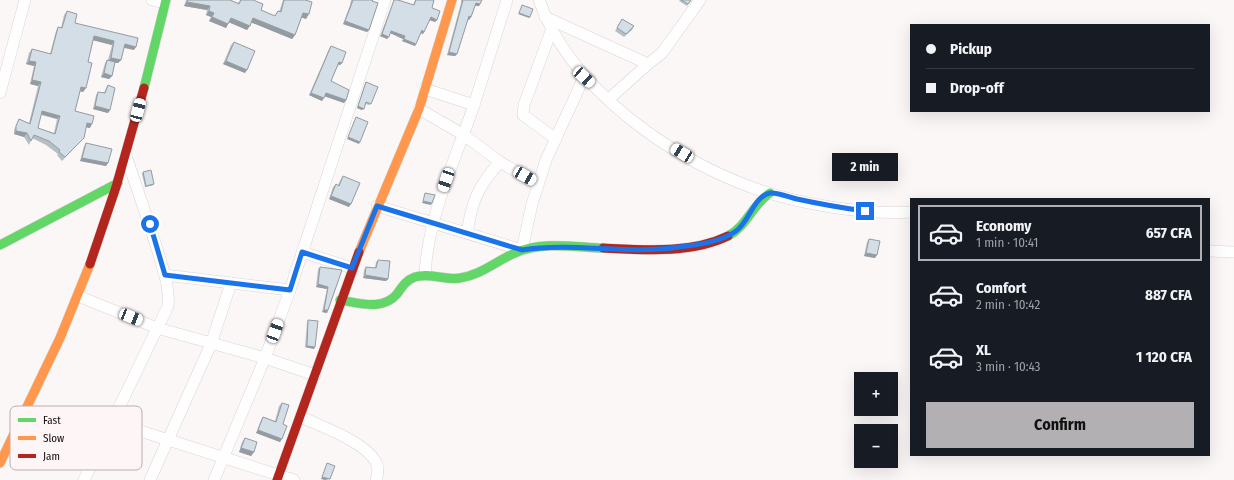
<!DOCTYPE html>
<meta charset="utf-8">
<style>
body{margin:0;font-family:"Fira Sans Condensed",sans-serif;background:#242831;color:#f1f3f6;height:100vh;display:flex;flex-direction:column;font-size:15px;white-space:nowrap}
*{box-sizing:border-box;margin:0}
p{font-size:13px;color:#9ea1a6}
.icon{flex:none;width:22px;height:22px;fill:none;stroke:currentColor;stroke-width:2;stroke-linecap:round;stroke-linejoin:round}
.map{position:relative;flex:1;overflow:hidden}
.sheet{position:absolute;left:910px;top:198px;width:300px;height:258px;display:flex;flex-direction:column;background:#171b24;border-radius:0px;box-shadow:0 4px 16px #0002}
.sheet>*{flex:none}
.banner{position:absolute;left:910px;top:24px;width:300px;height:88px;border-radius:0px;box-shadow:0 4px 16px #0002;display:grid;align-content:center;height:88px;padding:0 16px;background:#171b24}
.fabs{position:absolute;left:854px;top:372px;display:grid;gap:8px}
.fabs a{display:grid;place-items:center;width:44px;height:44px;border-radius:0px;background:#171b24;box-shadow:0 4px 16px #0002;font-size:20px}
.end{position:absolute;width:18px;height:18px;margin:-9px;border:5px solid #1a73e8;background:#fff;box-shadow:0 0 0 2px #fff}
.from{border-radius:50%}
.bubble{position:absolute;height:28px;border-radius:0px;background:#171b24;box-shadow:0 4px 16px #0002;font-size:13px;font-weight:700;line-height:28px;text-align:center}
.car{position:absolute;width:12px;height:24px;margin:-12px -6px;border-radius:5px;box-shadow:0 0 3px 1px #0007;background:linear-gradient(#fff 24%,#345 0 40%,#fff 0 76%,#345 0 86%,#fff 0)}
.banner b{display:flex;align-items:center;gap:14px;height:38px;font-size:15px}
.banner b+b{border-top:1px solid #363941}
.banner i{width:10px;height:10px;background:#f1f3f6}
ul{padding:7px 0 0;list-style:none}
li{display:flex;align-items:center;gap:12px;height:56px;margin:0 8px 6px;padding:0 8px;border:2px solid transparent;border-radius:0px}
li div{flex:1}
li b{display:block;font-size:15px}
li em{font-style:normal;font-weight:700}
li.on{border-color:#b2b0b2}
li>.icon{width:36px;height:36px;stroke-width:1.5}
.button{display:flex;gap:8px;margin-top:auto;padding:8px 16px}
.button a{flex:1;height:46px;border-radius:0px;background:#b2b0b2;color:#111;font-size:16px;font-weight:700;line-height:46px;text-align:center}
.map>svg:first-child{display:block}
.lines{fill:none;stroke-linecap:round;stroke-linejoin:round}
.street-casing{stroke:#d9d4d4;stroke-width:12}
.fast-casing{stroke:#d9d4d4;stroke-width:10}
.slow-casing{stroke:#d9d4d4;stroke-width:10}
.jam-casing{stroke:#d9d4d4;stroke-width:10}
.street{stroke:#fffefe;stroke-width:11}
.fast{stroke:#63d668;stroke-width:9}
.slow{stroke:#ff974d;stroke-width:9}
.jam{stroke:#b3261e;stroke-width:9}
.wall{fill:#b5bfc6;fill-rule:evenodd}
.shaded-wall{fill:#949ba1}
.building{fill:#d3dee6;stroke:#949ba1;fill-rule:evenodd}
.route{stroke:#1a73e8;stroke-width:5}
.key{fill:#fef5f6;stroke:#b8afb0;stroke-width:1}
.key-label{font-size:11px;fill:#140d0e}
</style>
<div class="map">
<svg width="1234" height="480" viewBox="0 0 1234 480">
<rect width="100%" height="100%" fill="#fcf7f7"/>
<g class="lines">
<g class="street-casing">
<g id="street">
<path d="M152 0 165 3"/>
<path d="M539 0C570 89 670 158 756 189 799 204 865 215 911 212"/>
<path d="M545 17 648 64 662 53 700 0"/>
<path d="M551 31 524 105 523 115 556 139"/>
<path d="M425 89 474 105 507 0"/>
<path d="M0 93 25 0"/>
<path d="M609 99 648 64"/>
<path d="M419 109 464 135 500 162 538 184"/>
<path d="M377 206 522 250 532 204 546 160 584 77"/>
<path d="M467 233C472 201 478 186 500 162"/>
<path d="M1209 251 1234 252"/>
<path d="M302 252 352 268"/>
<path d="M165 275 290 290"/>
<path d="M425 275C428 215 455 161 474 105"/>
<path d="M78 296 157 328 265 358 315 375"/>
<path d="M301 417C322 427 364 441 376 462 379 468 378 474 376 480"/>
<path d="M112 422 294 480"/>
<path d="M84 480 168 306C170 287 163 270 158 252 148 220 137 188 126 156"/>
<path d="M150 480 211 344 231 283"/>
<path d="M214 480 265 358 290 290 385 0"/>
</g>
</g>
<g class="fast-casing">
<g id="fast">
<path d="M144 88 166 0"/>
<path d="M728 236C746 227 753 204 770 193"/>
<path d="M0 245 118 183"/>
<path d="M340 300C359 303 383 311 397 294 402 287 406 280 415 277 430 272 445 281 460 278 481 275 496 261 515 253 542 241 575 247 603 248"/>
</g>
</g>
<g class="slow-casing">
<g id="slow">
<path d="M359 252 419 109 452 0"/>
<path d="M0 463 60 338 90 264"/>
</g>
</g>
<g class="jam-casing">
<g id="jam">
<path d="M603 248C643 250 691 254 728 236"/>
<path d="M90 264 116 187 144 88"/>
<path d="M277 480 359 252"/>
</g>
</g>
<use href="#street" class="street"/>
<use href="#fast" class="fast"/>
<use href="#slow" class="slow"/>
<use href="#jam" class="jam"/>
</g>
<g class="wall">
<path d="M186 0H230L238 3 240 0H253L261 10 274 16 278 11 279 12 283 0H305L306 19 302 17 295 35 292 39 251 22 247 30 229 22 226 28 209 21 211 17 206 15 207 10 184 6Z"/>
<path d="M351 0H373L367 32 343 24 350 5Z"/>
<path d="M394 0H398L413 5 415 0H434L432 8 437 20 435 22 430 20 423 34 421 33 416 44 415 46 402 41 403 39 390 33 387 39 380 36Z"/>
<path d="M461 0H482L479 6H475L471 17 469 20 468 19 457 54 455 56 447 55 461 3Z"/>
<path d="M680 0H691L687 6 679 1Z"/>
<path d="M67 11 75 23 134 50 124 48 121 60 118 63H115L112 76 109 79 101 77 105 63 107 60H108L112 45 93 40 88 62 86 88 83 92 80 91 75 111 90 128 86 127 84 138 81 141 62 161 57 155 58 154 46 145 32 138 29 145 24 137 14 134V130L19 119 29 123 38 86 30 84 34 66 26 64 29 53 32 49 50 54 56 31 58 27 61 28 64 15ZM41 115 57 119 54 133 38 128Z"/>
<path d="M622 19 634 26 632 30 624 37 615 31Z"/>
<path d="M234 42 245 73 223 64 231 45Z"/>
<path d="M331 46 342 63 340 65H338L331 81 346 100 344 103 324 96 322 101 309 95 329 49Z"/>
<path d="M366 82 371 104 369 105 366 104 362 110 357 108 365 84Z"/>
<path d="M108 85 110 110 108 113 93 109 96 95 98 92 104 93 106 88Z"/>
<path d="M86 143 108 163 106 166 80 161 84 146Z"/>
<path d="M143 172 154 184 153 185 145 187 142 174Z"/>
<path d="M343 176 349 207 329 199 333 187 336 184 338 185 341 179Z"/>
<path d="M869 239 875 258 864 256 867 242Z"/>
<path d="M378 260 388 279 386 281 363 278 364 270 366 267 375 268 376 262Z"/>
<path d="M320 267 342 270 327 313 322 312 327 289 316 287 318 269Z"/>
<path d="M308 320 314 349 305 347 307 322Z"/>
<path d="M282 403 283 424 280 442 256 433 261 420 263 417 275 421 279 406Z"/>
<path d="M245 438 254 452 251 456 239 452 242 442Z"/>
</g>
<g class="shaded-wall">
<path d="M187 2 210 6 207 10 184 6Z"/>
<path d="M476 3 480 4 479 6H475Z"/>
<path d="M209 11 214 13 211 17 206 15Z"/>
<path d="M303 13 309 14 306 19 300 17Z"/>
<path d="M519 13 530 17 529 18 518 14Z"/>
<path d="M469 16 471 17 469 20 467 19Z"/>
<path d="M212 17 228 24 226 28 209 21Z"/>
<path d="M431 17 437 20 435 22 429 20Z"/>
<path d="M231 18 250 26 247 30 228 22Z"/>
<path d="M253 18 295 35 292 39 250 22Z"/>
<path d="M345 21 369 30 367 32 343 24Z"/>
<path d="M422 30 424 32 423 34 420 33Z"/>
<path d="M391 31 405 36 403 39 390 33Z"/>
<path d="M382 34 389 37 387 39 380 36Z"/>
<path d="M94 36 114 41 112 45 92 40Z"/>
<path d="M404 39 416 44 415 46 402 41Z"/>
<path d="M125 44 136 47 134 50 122 47Z"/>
<path d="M449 52 457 54 455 56 447 55Z"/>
<path d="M111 58 121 60 118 63 108 61Z"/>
<path d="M29 61 36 62 34 66 26 64Z"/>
<path d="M226 61 247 70 245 73 223 64Z"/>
<path d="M339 62 342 63 340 65 337 64Z"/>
<path d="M104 73 112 76 109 79 101 77Z"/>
<path d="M32 80 41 82 38 86 30 84Z"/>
<path d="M81 87 86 88 83 92 79 91Z"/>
<path d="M311 93 324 98 322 101 309 95Z"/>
<path d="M326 93 346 100 344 103 324 96Z"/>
<path d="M95 106 110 110 108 113 93 109Z"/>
<path d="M358 106 364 109 362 110 357 108Z"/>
<path d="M42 111 60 116 57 119 40 114Z"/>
<path d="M87 123 92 124 90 128 85 127Z"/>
<path d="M16 131 27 133 24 137 14 134Z"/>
<path d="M348 137 360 142 359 144 347 139Z"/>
<path d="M82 158 108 163 106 166 80 161Z"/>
<path d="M154 184 153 185 145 187 146 186Z"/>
<path d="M331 196 351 204 349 207 329 199Z"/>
<path d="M423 201 432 203 431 205 422 203Z"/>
<path d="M866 253 877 255 875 258 864 256Z"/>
<path d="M365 275 388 279 386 281 363 278Z"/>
<path d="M318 284 328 287 327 289 316 287Z"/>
<path d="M324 310H328L327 313 322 312Z"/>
<path d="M307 346 315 347 314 349 305 347Z"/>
<path d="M258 430 282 439 280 442 256 433Z"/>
<path d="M241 448 254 452 251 456 239 452Z"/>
<path d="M322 477 330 479 325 480 321 479Z"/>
</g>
<g class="building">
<path d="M188 0H230L239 4 241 0H253L263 4 261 10 275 16 278 11 281 12 284 0H305L312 2 309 14 303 13 295 35 253 18 250 26 231 18 228 24 212 17 214 13 209 11 210 6 187 2Z"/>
<path d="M353 0H373L372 1 378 3 369 30 345 21Z"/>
<path d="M394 0H398L414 5 416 0H434L432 8 440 11 437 20 431 17 424 32 422 30 416 44 404 39 405 36 391 31 389 37 382 34Z"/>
<path d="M463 0H482L480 4 476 3 471 17 469 16 457 54 449 52Z"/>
<path d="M681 0H691L688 4Z"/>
<path d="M522 5 533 9 530 17 519 13Z"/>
<path d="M67 11 77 14 75 23 138 38 136 47 125 44 121 60 111 58 114 41 94 36 88 62 92 63 86 88 81 87 75 111 94 116 92 124 87 123 84 138 65 157 59 152 60 150 49 141 34 135 31 141 27 133 16 131V126L19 119 30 124 41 82 32 80 36 62 29 61 32 49 51 54 58 27 62 28ZM42 111 60 116 55 134 38 128Z"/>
<path d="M622 19 634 26 626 34 617 28Z"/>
<path d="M234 42 255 51 247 70 226 61Z"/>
<path d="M331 46 346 52 342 63 339 62 331 81 349 90 346 100 326 93 324 98 311 93Z"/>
<path d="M107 60 115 62 112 76 104 73Z"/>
<path d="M366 82 378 87 371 104 366 102 364 109 358 106Z"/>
<path d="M108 85 115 88 110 110 95 106 98 92 105 93Z"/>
<path d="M356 117 368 122 360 142 348 137Z"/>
<path d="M86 143 112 149 108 163 82 158Z"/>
<path d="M151 170 154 184 146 186 143 172Z"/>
<path d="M343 176 360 183 351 204 331 196 336 184 339 186Z"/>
<path d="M425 193 435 195 432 203 423 201Z"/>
<path d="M869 239 880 241 877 255 866 253Z"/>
<path d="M378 260 390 261 388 279 365 275 366 267 376 268Z"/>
<path d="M320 267 342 270 328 310H324L328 287 318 284Z"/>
<path d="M308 320 318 321 315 347 307 346Z"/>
<path d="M282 403 289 405 283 424 287 426 282 439 258 430 263 417 276 422Z"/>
<path d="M245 438 257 442 254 452 241 448Z"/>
<path d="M327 463 335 466 330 479 322 477Z"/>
</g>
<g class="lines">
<path class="route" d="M150 224 165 275 290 290 302 252 352 268 377 206 522 250C574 242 627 255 679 247 697 245 721 242 736 231 749 222 754 196 770 193 777 192 789 197 797 199 820 204 842 208 865 211"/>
</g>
<rect x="10" y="406" width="132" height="64" rx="6" class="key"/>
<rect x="18" y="418" width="18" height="4" fill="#63d668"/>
<rect x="18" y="436" width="18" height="4" fill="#ff974d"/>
<rect x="18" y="454" width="18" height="4" fill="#b3261e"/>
<g class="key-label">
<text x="43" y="424">Fast</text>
<text x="43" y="442">Slow</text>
<text x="43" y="460">Jam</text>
</g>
</svg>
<div class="fabs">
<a>+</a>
<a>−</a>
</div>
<i class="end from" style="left:150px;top:224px"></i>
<i class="end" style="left:865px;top:211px"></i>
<div class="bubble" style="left:832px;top:153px;width:66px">2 min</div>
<i class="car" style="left:584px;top:77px;rotate:132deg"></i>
<i class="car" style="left:138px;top:110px;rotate:15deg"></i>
<i class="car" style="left:682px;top:153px;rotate:301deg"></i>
<i class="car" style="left:525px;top:176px;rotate:120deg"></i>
<i class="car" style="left:446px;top:180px;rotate:199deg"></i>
<i class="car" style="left:131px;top:317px;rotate:112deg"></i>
<i class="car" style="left:275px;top:331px;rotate:20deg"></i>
<div class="banner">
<b><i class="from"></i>Pickup</b>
<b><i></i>Drop-off</b>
</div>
<section class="sheet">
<ul>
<li class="on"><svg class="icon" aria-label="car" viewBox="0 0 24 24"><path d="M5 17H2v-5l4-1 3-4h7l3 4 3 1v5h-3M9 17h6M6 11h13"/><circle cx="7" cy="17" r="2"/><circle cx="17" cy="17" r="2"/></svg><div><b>Economy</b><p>1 min · 10:41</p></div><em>657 CFA</em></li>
<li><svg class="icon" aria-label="car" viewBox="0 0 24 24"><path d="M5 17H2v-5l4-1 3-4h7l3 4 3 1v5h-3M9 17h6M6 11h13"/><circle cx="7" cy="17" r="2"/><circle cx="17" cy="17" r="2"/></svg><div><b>Comfort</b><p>2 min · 10:42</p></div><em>887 CFA</em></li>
<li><svg class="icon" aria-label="car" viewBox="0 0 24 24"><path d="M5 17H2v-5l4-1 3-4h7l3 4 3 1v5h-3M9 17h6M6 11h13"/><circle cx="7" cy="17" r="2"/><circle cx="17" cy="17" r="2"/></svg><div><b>XL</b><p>3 min · 10:43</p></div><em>1 120 CFA</em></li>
</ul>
<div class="button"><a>Confirm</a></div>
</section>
</div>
